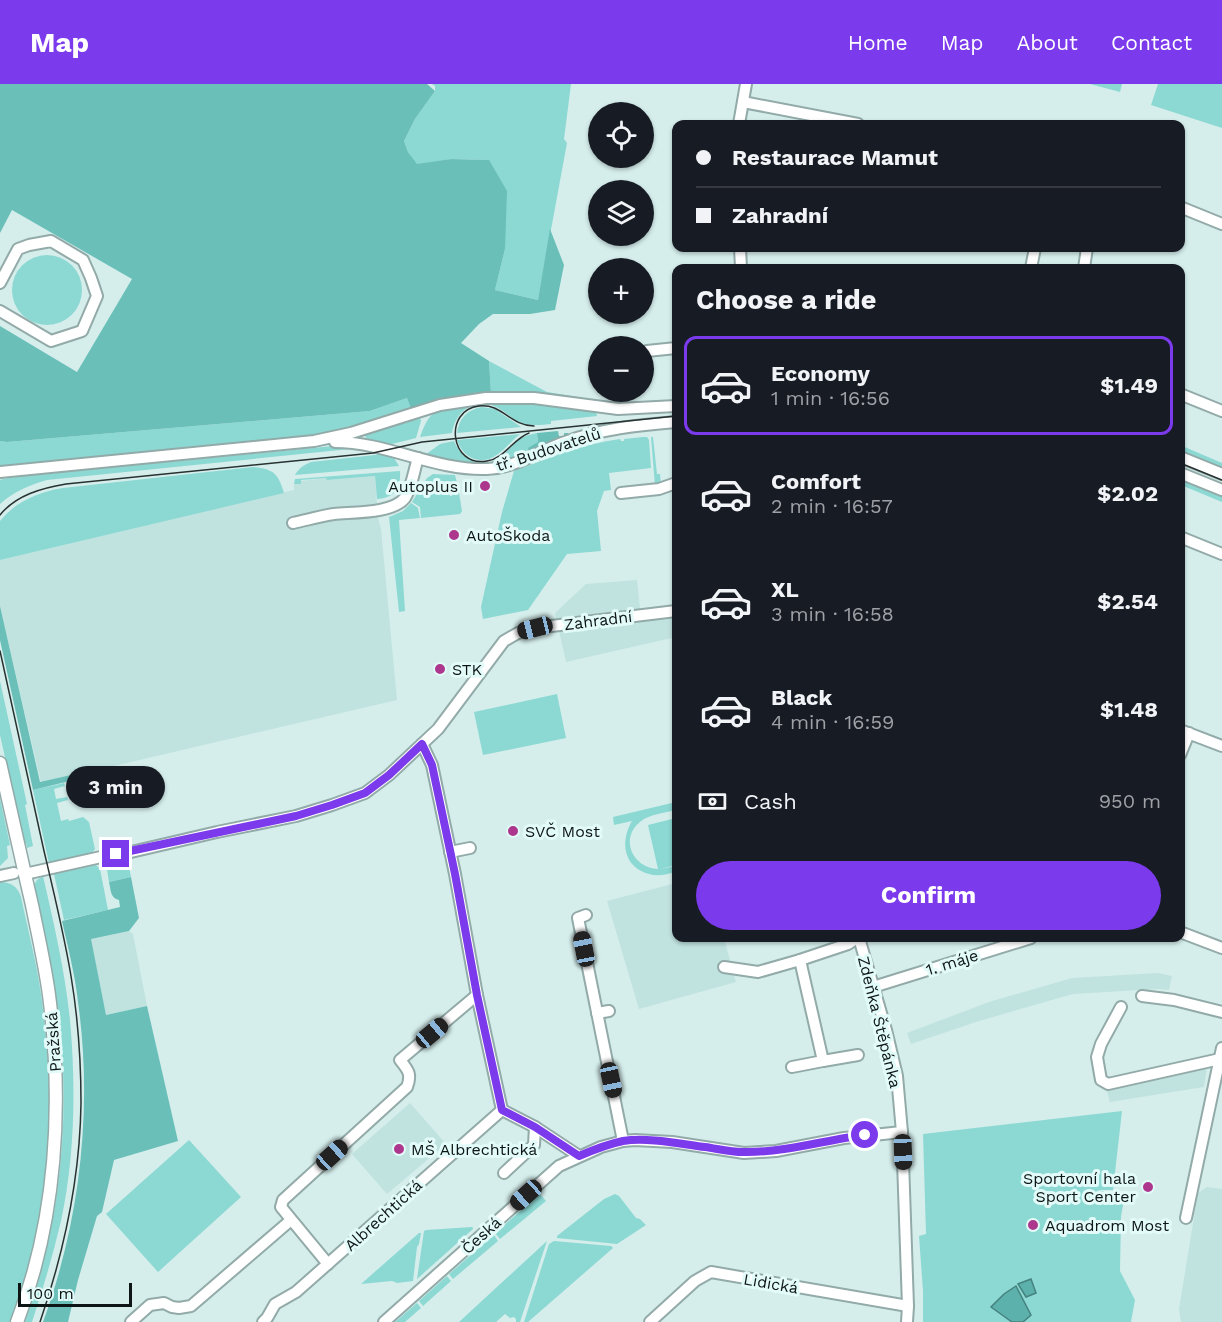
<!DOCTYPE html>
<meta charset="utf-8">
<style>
body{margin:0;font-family:"Work Sans",sans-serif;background:#20242c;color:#f1f3f6;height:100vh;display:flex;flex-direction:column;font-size:22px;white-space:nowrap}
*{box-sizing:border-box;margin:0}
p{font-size:20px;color:#9ea1a6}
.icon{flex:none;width:33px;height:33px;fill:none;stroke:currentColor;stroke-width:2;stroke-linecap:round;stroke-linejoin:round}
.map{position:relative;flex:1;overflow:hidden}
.details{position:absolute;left:672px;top:180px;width:513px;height:678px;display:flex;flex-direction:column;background:#171b24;border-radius:12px;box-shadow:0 2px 4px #0004}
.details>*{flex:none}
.banner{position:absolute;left:672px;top:36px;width:513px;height:132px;border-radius:12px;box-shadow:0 2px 4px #0004;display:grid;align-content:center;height:132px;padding:0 24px;background:#171b24}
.buttons{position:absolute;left:588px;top:18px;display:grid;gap:12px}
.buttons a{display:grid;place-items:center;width:66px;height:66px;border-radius:50%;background:#171b24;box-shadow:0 2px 4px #0004;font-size:30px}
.scale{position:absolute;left:18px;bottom:15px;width:114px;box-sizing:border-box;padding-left:6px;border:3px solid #0d1615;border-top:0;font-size:16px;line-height:21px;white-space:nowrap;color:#0d1615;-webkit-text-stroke:4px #e2fbf9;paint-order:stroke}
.end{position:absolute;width:27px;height:27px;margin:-14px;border:8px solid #7c3aed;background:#fff;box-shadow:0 0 0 3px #fff}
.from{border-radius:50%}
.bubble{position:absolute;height:42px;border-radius:21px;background:#171b24;box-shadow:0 2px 4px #0004;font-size:20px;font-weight:700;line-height:42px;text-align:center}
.car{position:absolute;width:18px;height:36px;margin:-18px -9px;border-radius:8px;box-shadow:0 0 4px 2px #0007;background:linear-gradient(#222 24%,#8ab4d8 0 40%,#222 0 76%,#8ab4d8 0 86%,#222 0)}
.banner b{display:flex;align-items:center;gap:21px;height:57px;font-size:22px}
.banner b+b{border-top:2px solid #363941}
.banner i{width:15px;height:15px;background:#f1f3f6}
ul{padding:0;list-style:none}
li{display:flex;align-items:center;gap:18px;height:99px;margin:0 12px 9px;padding:0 12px;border:3px solid transparent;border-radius:12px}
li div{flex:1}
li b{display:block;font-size:22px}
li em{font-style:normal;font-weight:700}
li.on{border-color:#7c3aed}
li>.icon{width:54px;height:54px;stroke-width:1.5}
h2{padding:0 24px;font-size:27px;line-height:72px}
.pay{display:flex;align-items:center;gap:15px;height:66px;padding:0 24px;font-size:22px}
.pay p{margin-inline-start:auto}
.primary-button{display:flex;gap:12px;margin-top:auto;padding:12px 24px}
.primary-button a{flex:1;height:69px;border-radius:36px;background:#7c3aed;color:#fff;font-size:24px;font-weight:700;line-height:69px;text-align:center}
header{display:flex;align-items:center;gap:36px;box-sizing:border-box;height:84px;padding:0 30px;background:#7c3aed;color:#fff}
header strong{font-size:28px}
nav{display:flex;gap:33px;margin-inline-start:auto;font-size:21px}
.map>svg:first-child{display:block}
.built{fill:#c0e3e0}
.green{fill:#8cd8d3}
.forest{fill:#6bbfb9}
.water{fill:#5db1ac;stroke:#45827f;stroke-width:1.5}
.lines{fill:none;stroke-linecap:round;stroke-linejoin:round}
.minor-casing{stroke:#92aaa8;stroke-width:14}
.major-casing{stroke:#92aaa8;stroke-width:15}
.minor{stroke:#fff;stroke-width:10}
.major{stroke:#fff;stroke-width:12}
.tram{stroke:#273231;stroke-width:1.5}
.route{stroke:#7c3aed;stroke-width:8}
.poi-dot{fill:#ad378d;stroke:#e2fbf9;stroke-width:2}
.labels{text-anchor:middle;stroke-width:6;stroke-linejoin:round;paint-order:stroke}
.street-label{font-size:16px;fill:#0d1615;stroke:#e2fbf9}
.poi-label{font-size:16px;fill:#0d1615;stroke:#e2fbf9;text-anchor:start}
</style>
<header>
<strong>Map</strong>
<nav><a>Home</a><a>Map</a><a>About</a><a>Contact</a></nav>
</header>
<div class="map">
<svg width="1222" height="1238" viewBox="0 0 1222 1238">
<rect width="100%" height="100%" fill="#d5eeec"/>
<g class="built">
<path d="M375 392 378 434 381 445 397 616 41 699 0 522V476L294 406V400H301L300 397 327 394 328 396Z"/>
<path d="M637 496 641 534 676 531V553L566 578 555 529 586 500Z"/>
<path d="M676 799V854H724L736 898 639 925 607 817Z"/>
<path d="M129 847 133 850 147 922 106 931 90 855Z"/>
<path d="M1158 889 1172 892 1169 906 1157 905 1073 910 979 937 911 960 907 949 989 918 1072 894Z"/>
<path d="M1207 983 1204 1003 1110 1018 1106 1004Z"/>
<path d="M410 1019 446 1060 387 1110 352 1070Z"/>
<path d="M1207 1103 1222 1105V1238H1181L1179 1225 1198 1109Z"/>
</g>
<g class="green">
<path d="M432 0H571L564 55 567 59 538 216 495 206 505 165 489 76 451 75 417 81 408 68 404 57 415 35 435 7V2Z"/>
<path d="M1090 0H1122L1120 8Z"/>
<path d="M1158 0H1222V44L1151 21Z"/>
<circle cx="47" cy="206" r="35"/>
<path d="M489 277 547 308 578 313 581 317 491 309Z"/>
<path d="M407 314 411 325 341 346 313 352 0 382V357L7 358 370 327Z"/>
<path d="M515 317 596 327 597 332 551 337V340C542 341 531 342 522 339 513 336 506 328 498 324 476 312 456 326 452 349L420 353C424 342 428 331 439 326 457 317 495 319 515 317Z"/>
<path d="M482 323 495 325 521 343 457 349C459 334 467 326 482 323Z"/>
<path d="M417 333 420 334 421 337 416 354 388 361 367 355 365 352 368 348Z"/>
<path d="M537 349 538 358 530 369 512 377 488 381 462 380 425 371 440 360 454 357C461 374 479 386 497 375 507 370 513 358 523 353 527 351 533 350 537 349Z"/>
<path d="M520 350C506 361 493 383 472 374 464 370 460 364 457 356Z"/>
<path d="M643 353H647L649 356 651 384 609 389 611 406 604 407 597 427 601 467 567 470 528 526 483 535 481 523 502 428 514 387C549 374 583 360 620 355L621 357H624V355Z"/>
<path d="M651 353H653L657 390H660L661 401 655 402Z"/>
<path d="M1180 361 1222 379V385L1181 368Z"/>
<path d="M333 362 360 364 47 396C29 401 13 408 0 420V396L3 395 23 392Z"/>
<path d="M384 369 394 374 399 382 295 391C299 384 304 381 311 378L375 371Z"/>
<path d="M253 383C274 385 278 390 284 409L0 476V437C16 417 39 408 63 404Z"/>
<path d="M400 387C401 404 395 414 377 415L375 392 327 396 326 394 301 396V400H294L295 395Z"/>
<path d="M433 390 455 391 459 407H458L457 404 454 405 455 407H452L451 405H449L450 412H452V410L456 409V411H458V409H459L462 427 460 430 421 434 420 423 412 418 427 394Z"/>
<path d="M1180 394 1222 411V418L1181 401Z"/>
<path d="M411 419 418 424 420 434 399 436 405 527 399 528 389 433 403 427Z"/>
<path d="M0 597 27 720 25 721 33 762 27 764 26 759H24L0 651Z"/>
<path d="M557 610 566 654 483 671 474 628Z"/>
<path d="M64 699 65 702 54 705 56 715 67 713 68 716 57 719 61 737 68 735 69 737 83 733 89 738 95 765 91 770 49 779 33 706Z"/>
<path d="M0 714 10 761 7 762 8 774 0 782Z"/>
<path d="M676 718V726C665 729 649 730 640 738 619 755 633 784 658 785L648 741 676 734V781L660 785 676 782V788C667 790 658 793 649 790 623 783 620 757 632 737L614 741 613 733Z"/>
<path d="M124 775 128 778 131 793 109 798 107 785 108 778Z"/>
<path d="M96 781 100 785 108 826 64 836 54 790Z"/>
<path d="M43 792C54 840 65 887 70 936 76 1002 75 1072 61 1137 53 1171 43 1205 32 1238H25C30 1222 36 1206 40 1190 60 1119 67 1042 62 968 58 912 46 856 34 801L37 796Z"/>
<path d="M0 798C11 798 18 803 21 813 29 851 39 888 43 926 57 1030 48 1139 11 1238H0Z"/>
<path d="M1122 1027 1113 1106H1096L1125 1111 1121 1132 1120 1187 1135 1216 1131 1238H923V1207L919 1152 926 1150 923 1050Z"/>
<path d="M189 1056 241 1113 158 1188 106 1130Z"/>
<path d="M540 1110 546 1117 500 1155 495 1149Z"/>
<path d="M615 1110 619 1112 636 1134 640 1135 646 1141 617 1160 557 1154V1152L604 1115Z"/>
<path d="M472 1143 473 1144V1145L417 1195 424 1147 426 1146Z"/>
<path d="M419 1149H421L419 1160 417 1163 413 1197 397 1199 392 1197 361 1200Z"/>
<path d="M494 1151 498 1157 453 1195 449 1190Z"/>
<path d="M547 1157 520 1238H516V1235L514 1233 510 1234 505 1230 496 1238H459Z"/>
<path d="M554 1157 611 1162 613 1164 528 1238H524L549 1160Z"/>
<path d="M447 1192 451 1197 423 1222 419 1217Z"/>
<path d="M417 1219 421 1224 405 1238H395Z"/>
</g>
<g class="forest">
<path d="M0 0H427L435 7 415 35 404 57 408 68 417 80 451 75 489 76 507 107 505 165 495 206 538 216 550 145 564 181 555 226 530 230H493L479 240 461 259 489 277 491 309 454 313 411 325 407 314 370 327 7 358 0 357V242L77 288 132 195 12 126 0 149Z"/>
<path d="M558 347 559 352H564V349H568L569 353 530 369 528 364 538 358 537 349Z"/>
<path d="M0 522 40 698 89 687 90 692 33 706 0 556Z"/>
<path d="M131 793 139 834 129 847 91 855 106 931 147 922 178 1057 114 1076 102 1128 97 1132 78 1196 68 1238H43C80 1137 93 1025 78 918 75 890 68 864 62 837L120 823 119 816C110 814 111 806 109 798Z"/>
</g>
<g class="water">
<path d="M1031 1195 1036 1209 1026 1213 1018 1200Z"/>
<path d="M1016 1202 1031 1231 1023 1238H1012L991 1223 1004 1210Z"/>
</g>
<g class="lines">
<g class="minor-casing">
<g id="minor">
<path d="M743 18 858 40"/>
<path d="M739 40 746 0"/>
<path d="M1180 123 1222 140"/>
<path d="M740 164 741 184"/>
<path d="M1031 184 1035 164"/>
<path d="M1084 184 1087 164"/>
<path d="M0 199 18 165 29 161 51 157 83 176 91 194 97 212 82 247 51 257 0 227"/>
<path d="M647 267 676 264"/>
<path d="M1180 310 1222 327"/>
<path d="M335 358C387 358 435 387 487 385 515 384 539 367 565 358 601 345 638 341 676 338"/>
<path d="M1180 373 1222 390"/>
<path d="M0 388 314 357 351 349 440 321 486 314H534L618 325 676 322"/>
<path d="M1180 389 1222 406"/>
<path d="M621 409 659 405 676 399"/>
<path d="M293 439C307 436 320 432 334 430 353 428 392 430 405 414 412 403 414 386 418 374"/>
<path d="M1180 453 1222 470"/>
<path d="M1180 646 1222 662"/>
<path d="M1180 671 1189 649"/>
<path d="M450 768 470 764"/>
<path d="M25 790 101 773 131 768 217 748 296 732 332 721 365 709 389 691 438 645 504 557 518 549 535 544 676 527"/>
<path d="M0 792 14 789"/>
<path d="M586 831 578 834 623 1057"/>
<path d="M1180 848 1222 864"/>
<path d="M859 854 886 946 897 992 902 1048 908 1222 907 1238"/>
<path d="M724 883 758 888 800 876 848 860 857 854"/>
<path d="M873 903 1031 854"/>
<path d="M1142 912 1174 916 1222 928"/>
<path d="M1121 923 1101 960 1097 973 1101 996 1108 1000 1220 975"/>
<path d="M597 929 609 927"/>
<path d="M823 977 858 971"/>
<path d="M792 983 823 977 800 876"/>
<path d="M502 1026 535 1043 579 1072"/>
<path d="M504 1089 534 1061 535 1043"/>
<path d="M1186 1134 1222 964"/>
<path d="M328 1180 281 1123 283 1116 407 1003C412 990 408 986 400 976L477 911"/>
<path d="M131 1238 150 1221 164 1219 172 1223 179 1224 191 1222 291 1136"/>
<path d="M263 1238 267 1234 275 1220 296 1208 502 1026 477 911 455 790 432 681 422 660"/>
<path d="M384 1238 559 1082 601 1063 623 1057 635 1056 672 1058 744 1069 776 1067 844 1054 902 1048"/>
<path d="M650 1238 695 1197 711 1188 908 1222"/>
</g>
</g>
<g class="major-casing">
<path id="major" d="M0 679C11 727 21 774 32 821 38 851 45 881 49 911 63 1019 57 1135 17 1238"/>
</g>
<use href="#minor" class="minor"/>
<use href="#major" class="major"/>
<g class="tram">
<path d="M529 349C513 355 504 375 487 377 450 384 443 326 479 322 502 319 510 342 534 342"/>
<path d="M1180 379 1222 396"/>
<path d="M0 431C16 411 42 404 66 400L373 369 422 358 676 332"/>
<path d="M0 567C15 634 29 701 44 767 54 809 64 850 71 892 78 934 81 977 81 1019 80 1094 64 1168 40 1238"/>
</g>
</g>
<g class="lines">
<path class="route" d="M116 770 296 732 332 721 365 709 389 691 422 660 432 681 455 790 477 911 502 1026 535 1043 579 1072C593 1066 608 1060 623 1057 647 1053 681 1060 705 1063 719 1065 733 1069 747 1068 787 1068 825 1056 865 1051"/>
</g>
<g class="poi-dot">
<circle cx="485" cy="402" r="6"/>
<circle cx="454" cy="451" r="6"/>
<circle cx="440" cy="585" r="6"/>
<circle cx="513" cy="747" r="6"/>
<circle cx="399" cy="1065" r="6"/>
<circle cx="1148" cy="1103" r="6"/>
<circle cx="1033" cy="1141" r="6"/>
</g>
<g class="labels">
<g class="street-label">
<text transform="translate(548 365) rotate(-18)" y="6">tř. Budovatelů</text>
<text transform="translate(598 536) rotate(-7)" y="6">Zahradní</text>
<text transform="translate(952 878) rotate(-17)" y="6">1. máje</text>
<text transform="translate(880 938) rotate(76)" y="6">Zdeňka Štěpánka</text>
<text transform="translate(53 958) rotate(-94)" y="6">Pražská</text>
<text transform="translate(383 1131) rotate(-42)" y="6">Albrechtická</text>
<text transform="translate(481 1151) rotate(-42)" y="6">Česká</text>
<text transform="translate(771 1199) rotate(10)" y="6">Lidická</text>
</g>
<g class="poi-label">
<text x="473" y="408" text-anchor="end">Autoplus II</text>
<text x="466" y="457">AutoŠkoda</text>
<text x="452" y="591">STK</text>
<text x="525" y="753">SVČ Most</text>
<text x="411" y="1071">MŠ Albrechtická</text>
<text x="1136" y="1100" text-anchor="end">Sportovní hala<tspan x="1136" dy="18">Sport Center</tspan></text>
<text x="1045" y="1147">Aquadrom Most</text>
</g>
</g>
</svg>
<div class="buttons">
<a><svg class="icon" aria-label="locate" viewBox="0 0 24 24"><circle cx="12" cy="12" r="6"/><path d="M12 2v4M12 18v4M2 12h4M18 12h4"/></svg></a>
<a><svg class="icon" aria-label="layers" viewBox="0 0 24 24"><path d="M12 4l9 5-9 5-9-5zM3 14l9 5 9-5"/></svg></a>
<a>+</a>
<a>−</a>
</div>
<div class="scale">100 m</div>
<i class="end from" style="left:865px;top:1051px"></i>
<i class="end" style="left:116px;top:770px"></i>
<div class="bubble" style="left:66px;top:682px;width:99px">3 min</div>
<i class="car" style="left:535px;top:544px;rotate:256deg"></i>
<i class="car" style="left:584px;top:865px;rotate:349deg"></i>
<i class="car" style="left:432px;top:949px;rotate:50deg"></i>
<i class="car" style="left:611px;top:996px;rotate:168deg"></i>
<i class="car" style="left:903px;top:1068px;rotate:178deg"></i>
<i class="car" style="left:332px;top:1071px;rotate:48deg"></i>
<i class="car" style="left:526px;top:1111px;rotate:228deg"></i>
<div class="banner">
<b><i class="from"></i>Restaurace Mamut</b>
<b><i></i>Zahradní</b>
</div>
<section class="details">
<h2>Choose a ride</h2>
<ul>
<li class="on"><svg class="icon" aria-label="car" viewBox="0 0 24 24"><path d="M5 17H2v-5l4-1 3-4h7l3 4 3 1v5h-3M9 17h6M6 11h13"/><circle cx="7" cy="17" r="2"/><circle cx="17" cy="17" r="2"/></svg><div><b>Economy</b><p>1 min · 16:56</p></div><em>$1.49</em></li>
<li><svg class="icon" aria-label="car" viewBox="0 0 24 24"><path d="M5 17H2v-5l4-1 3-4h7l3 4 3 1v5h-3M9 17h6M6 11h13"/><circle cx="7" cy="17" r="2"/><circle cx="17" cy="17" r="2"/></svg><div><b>Comfort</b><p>2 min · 16:57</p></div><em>$2.02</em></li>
<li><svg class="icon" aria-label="car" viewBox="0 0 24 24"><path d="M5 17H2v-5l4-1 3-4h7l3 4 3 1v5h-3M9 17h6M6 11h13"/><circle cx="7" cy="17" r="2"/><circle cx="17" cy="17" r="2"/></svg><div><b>XL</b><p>3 min · 16:58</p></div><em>$2.54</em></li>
<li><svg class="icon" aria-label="car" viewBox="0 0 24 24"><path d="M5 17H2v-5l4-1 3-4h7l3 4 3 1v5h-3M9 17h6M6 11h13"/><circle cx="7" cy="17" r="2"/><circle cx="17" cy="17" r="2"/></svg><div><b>Black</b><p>4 min · 16:59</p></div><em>$1.48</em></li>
</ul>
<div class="pay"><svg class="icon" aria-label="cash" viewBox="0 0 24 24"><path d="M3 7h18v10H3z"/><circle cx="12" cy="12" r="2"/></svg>Cash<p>950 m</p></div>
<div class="primary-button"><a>Confirm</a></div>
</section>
</div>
